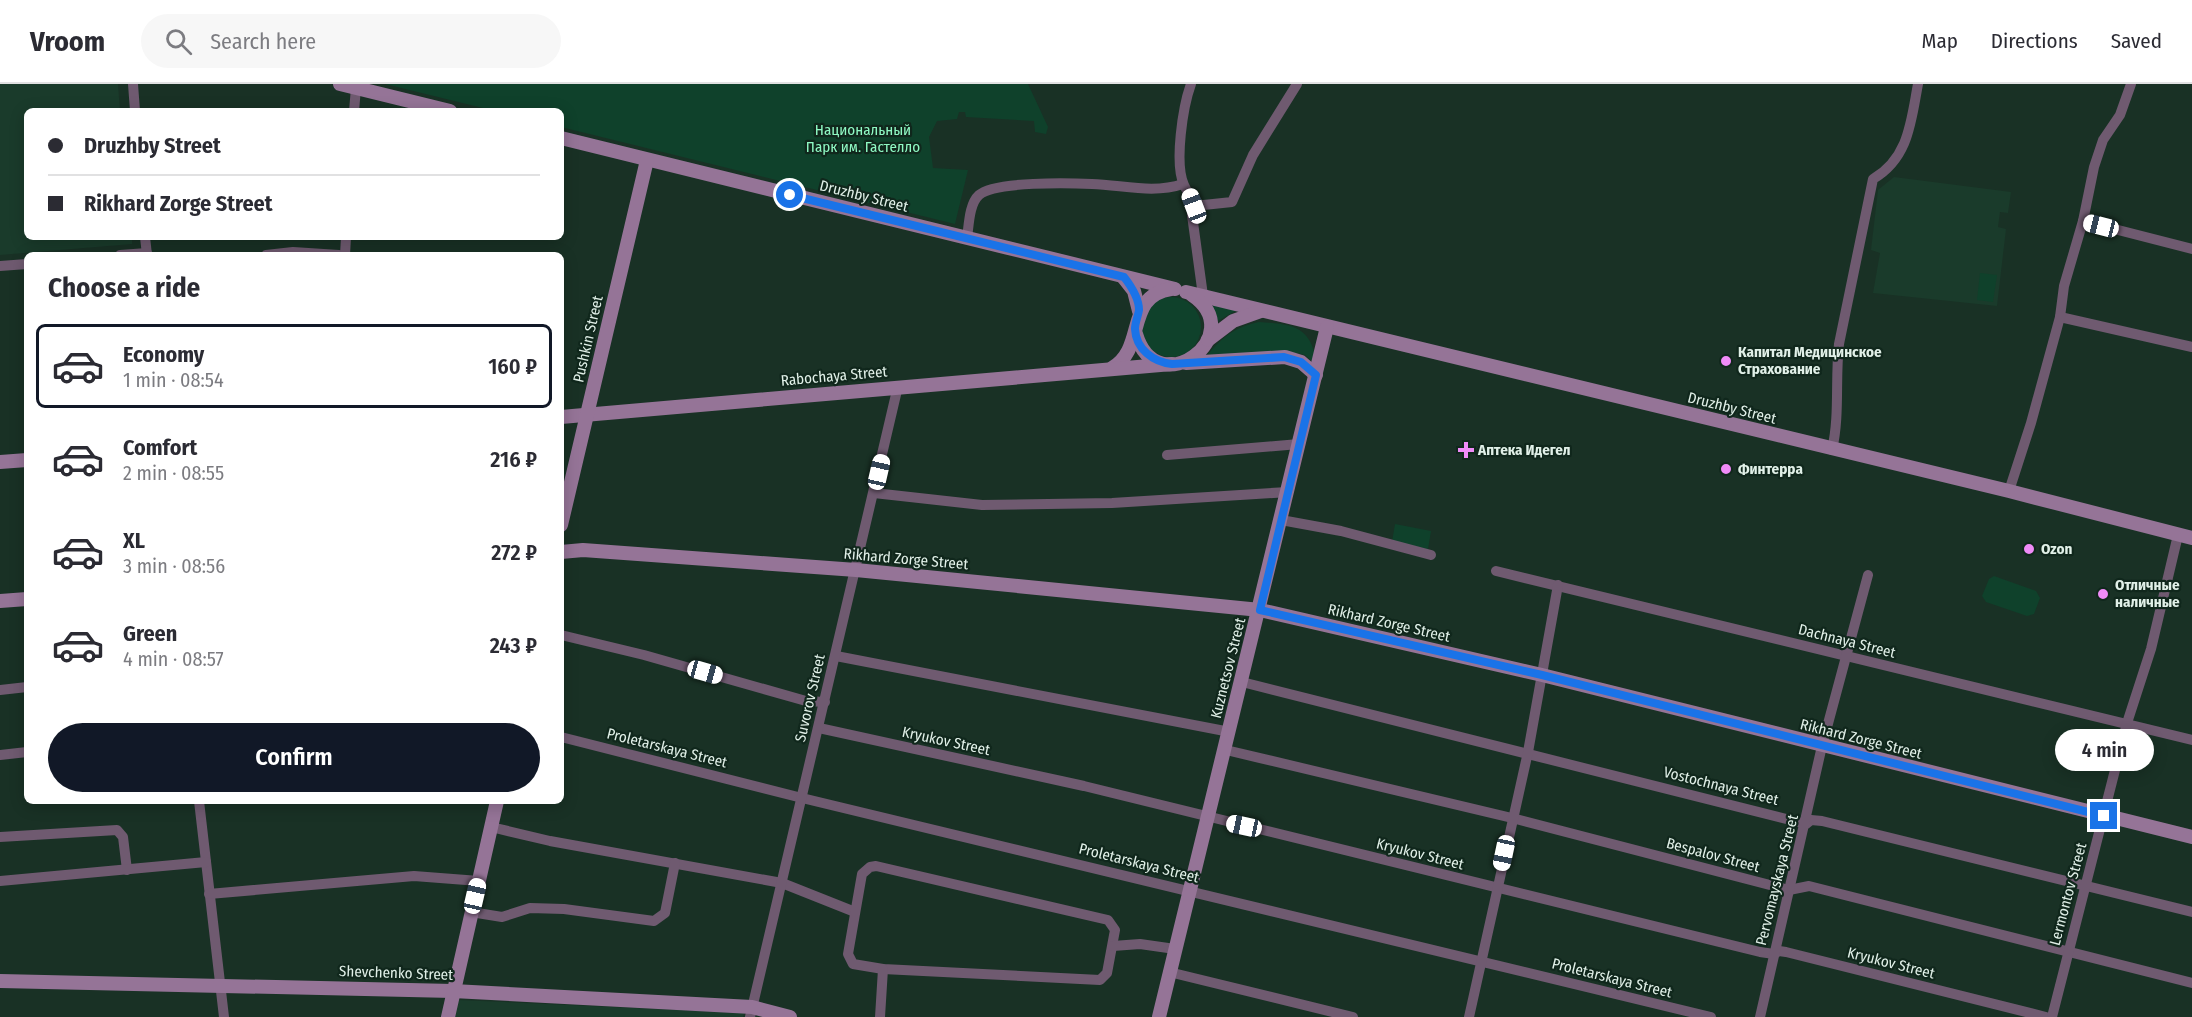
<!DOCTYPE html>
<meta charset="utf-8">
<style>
body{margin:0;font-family:"Fira Sans Condensed",sans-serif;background:#f7f7f7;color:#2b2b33;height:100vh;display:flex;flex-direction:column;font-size:22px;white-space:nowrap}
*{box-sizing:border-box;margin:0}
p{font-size:20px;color:#7c7c81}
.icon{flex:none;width:33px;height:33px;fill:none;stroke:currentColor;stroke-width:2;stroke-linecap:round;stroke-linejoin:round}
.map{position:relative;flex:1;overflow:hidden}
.sheet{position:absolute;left:24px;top:168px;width:540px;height:552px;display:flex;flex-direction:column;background:#fff;border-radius:9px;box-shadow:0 3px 15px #0003}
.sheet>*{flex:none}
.hud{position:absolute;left:24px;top:24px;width:540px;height:132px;border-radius:9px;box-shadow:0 3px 15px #0003;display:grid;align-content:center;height:132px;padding:0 24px;background:#fff}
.end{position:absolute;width:27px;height:27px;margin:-14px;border:8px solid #1a73e8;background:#fff;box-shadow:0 0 0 3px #fff}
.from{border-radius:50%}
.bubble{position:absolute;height:42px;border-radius:21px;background:#fff;box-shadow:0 3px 15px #0003;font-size:20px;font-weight:600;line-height:42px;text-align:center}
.car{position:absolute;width:18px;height:36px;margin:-18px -9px;border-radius:8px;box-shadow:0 0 4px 2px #0007;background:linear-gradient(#fff 24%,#345 0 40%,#fff 0 76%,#345 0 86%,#fff 0)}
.hud b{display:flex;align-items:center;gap:21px;height:57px;font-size:22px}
.hud b+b{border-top:2px solid #e1e1e2}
.hud i{width:15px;height:15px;background:#2b2b33}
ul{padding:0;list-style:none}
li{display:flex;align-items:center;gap:18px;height:84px;margin:0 12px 9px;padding:0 12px;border:3px solid transparent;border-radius:9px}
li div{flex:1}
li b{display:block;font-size:22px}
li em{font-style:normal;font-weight:600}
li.on{border-color:#111827}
li>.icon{width:54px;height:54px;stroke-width:1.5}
h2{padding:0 24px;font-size:27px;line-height:72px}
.action{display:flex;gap:12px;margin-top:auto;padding:12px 24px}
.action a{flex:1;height:69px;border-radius:36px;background:#111827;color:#fff;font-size:24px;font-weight:600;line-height:69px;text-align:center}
header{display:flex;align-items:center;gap:36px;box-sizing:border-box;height:84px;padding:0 30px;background:#fff;border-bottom:2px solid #e1e1e2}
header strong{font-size:28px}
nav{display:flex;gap:33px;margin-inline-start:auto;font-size:21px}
.search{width:420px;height:54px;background:#f7f7f7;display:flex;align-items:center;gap:15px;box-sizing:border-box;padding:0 21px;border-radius:33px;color:#7c7c81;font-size:22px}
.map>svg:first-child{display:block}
.built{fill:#1a3b2b}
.green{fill:#0f412b}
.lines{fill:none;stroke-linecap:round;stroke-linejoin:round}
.street{stroke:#6f5a70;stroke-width:10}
.secondary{stroke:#957497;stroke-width:14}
.route{stroke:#1a73e8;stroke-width:8}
.poi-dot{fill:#ef8bf7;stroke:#10271c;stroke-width:2}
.labels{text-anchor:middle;stroke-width:4.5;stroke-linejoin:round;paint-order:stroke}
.park-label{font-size:15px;fill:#8ff9c4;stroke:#10271c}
.street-label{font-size:15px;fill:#e1f0e8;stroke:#10271c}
.poi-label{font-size:15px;font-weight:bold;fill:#e1f0e8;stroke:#10271c;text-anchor:start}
</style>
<header>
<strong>Vroom</strong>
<div class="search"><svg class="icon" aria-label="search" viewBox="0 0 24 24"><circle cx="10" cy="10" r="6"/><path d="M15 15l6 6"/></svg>Search here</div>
<nav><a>Map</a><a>Directions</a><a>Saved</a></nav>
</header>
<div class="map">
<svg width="2192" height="933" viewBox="0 0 2192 933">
<rect width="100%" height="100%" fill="#193125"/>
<g class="built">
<path d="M0 0H118L120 27H27V153H132V160L0 171Z"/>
<path d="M1894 93 2011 108 2008 129 2000 128 1998 143 2006 145 1997 222 1873 209 1880 169 1871 166 1878 106Z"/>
<path d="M458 916 744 929 743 933H455Z"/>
</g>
<g class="green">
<path d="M385 0H1028L1048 43 1046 50 1035 48 1034 37 966 33 965 28H959L957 35 937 37 929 53 933 84 968 86 955 140 561 43V27H495Z"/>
<path d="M1980 189 1997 191 1993 218 1977 216Z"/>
<circle cx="1171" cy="243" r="30"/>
<path d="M1212 219 1237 226 1216 238Z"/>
<path d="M1259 238C1295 240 1312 243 1317 282L1305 271 1297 269 1205 274C1220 255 1234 243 1259 238Z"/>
<path d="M1395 440 1431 447 1428 465 1392 458Z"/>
<path d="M1994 492 2036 507 2040 514 2034 530 2027 532 1986 518 1982 512 1989 495Z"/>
</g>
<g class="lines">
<g class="street">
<path d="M133 0 135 27"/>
<path d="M1191 0C1183 22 1174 79 1184 101 1187 108 1192 114 1194 122"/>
<path d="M354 27 356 4"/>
<path d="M1194 122 1232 118 1253 71 1297 0"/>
<path d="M1194 122 1192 131 1204 219"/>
<path d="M2083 137 2192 165"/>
<path d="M145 153 147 171"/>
<path d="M967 154C969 141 969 120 979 111 994 97 1071 99 1092 100 1123 101 1153 110 1183 100"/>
<path d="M120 171 147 169"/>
<path d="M266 171 293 168 339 171"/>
<path d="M345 171 346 153"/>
<path d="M0 182 27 180"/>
<path d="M2060 233 2192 263"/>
<path d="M1832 366C1840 331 1835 296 1839 260L1873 95C1909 74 1911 37 1918 0"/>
<path d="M1167 371 1299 360"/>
<path d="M2009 407 2031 339 2060 233 2064 202 2083 137 2094 83 2103 56 2120 31 2131 0"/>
<path d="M874 409 982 421 1112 419 1288 408"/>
<path d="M1281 436 1341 447 1431 471"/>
<path d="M1496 487 2192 656"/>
<path d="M561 551 644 571 806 617 825 618"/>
<path d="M836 572 1230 648"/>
<path d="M1242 598 1806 740 1811 736 1822 737 2192 828"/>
<path d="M0 606 27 603"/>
<path d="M819 644 1084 702 1760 868 1774 870 1779 867 1786 868 2046 933"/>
<path d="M561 653 802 714 1711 933"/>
<path d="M1226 666 1512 734 1789 806 1809 802 2192 899"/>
<path d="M0 671 27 668"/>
<path d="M199 717 224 933"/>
<path d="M491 743 550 757 782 799 855 828"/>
<path d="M0 753 117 746 123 753 127 786"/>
<path d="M876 782 1108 836 1115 846 1107 889 1100 896 883 885 853 880 848 870 862 790 870 783Z"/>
<path d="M0 797 206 778"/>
<path d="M209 810 414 792 479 797"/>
<path d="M471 828 502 833 530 824 564 825 654 837 665 829 675 779"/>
<path d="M1113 862 1140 860 1175 865"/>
<path d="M1169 888 1353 933"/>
<path d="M750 933 898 302"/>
<path d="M880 933 883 885"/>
<path d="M1469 933 1528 668 1558 501"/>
<path d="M1760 933 1822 662 1868 491"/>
<path d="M2052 933 2127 639 2151 565 2178 451"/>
</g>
<g class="secondary">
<path d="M340 0 450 27"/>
<path d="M561 54 1175 205"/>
<path d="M1123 193 1134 207 1139 227"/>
<path d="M1186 208 2009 407 2192 454"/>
<path d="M1136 250C1157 321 1251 251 1192 211"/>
<path d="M1208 256 1233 237 1261 227"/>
<path d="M1186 279 1285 273 1301 278 1316 291"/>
<path d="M1112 284C1147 264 1124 212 1171 205"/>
<path d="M561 333 1172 280"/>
<path d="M0 378 27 376"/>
<path d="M561 441 647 76"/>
<path d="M561 468 583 466 856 486 1260 526 1542 591 2192 753"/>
<path d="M0 517 27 515"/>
<path d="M0 897 453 907 752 923 790 933"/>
<path d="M448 933 497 717"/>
<path d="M1159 933 1327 243"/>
</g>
</g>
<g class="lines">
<path class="route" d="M790 111 1124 193C1131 202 1139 214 1139 226 1138 233 1135 238 1135 245 1136 265 1153 278 1172 280L1284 273 1301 278 1316 291 1260 526 1542 591 2104 732"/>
</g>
<g class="poi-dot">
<circle cx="1726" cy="277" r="6"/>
<path d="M1463 357h6v6h6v6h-6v6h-6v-6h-6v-6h6z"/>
<circle cx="1726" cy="385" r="6"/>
<circle cx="2029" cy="465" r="6"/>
<circle cx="2103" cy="510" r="6"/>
</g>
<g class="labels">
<g class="park-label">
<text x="863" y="51">Национальный<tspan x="863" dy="17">Парк им. Гастелло</tspan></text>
</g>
<g class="street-label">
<text transform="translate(864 112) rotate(14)" y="5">Druzhby Street</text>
<text transform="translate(588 255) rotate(-77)" y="5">Pushkin Street</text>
<text transform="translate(834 292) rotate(-5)" y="5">Rabochaya Street</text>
<text transform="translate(1732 324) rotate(14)" y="5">Druzhby Street</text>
<text transform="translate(906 475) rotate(5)" y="5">Rikhard Zorge Street</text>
<text transform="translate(1389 539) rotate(13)" y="5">Rikhard Zorge Street</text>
<text transform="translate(1847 557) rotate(14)" y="5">Dachnaya Street</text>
<text transform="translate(1228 584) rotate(-76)" y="5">Kuznetsov Street</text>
<text transform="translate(810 614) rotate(-77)" y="5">Suvorov Street</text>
<text transform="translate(1861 655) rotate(14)" y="5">Rikhard Zorge Street</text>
<text transform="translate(946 657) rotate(12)" y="5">Kryukov Street</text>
<text transform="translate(667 664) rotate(14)" y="5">Proletarskaya Street</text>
<text transform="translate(1721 702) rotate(14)" y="5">Vostochnaya Street</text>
<text transform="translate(1420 770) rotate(14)" y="5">Kryukov Street</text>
<text transform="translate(1713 771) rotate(15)" y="5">Bespalov Street</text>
<text transform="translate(1139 779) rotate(14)" y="5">Proletarskaya Street</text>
<text transform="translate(1777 796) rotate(-76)" y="5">Pervomayskaya Street</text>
<text transform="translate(2068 810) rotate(-75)" y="5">Lermontov Street</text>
<text transform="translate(1891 879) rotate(14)" y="5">Kryukov Street</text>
<text transform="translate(396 889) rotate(2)" y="5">Shevchenko Street</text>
<text transform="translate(1612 894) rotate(14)" y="5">Proletarskaya Street</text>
</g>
<g class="poi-label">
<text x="1738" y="273">Капитал Медицинское<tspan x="1738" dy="17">Страхование</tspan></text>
<text x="1478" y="371">Аптека Идегел</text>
<text x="1738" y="390">Финтерра</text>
<text x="2041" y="470">Ozon</text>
<text x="2115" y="506">Отличные<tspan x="2115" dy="17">наличные</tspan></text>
</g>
</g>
</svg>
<i class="end from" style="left:790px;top:111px"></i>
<i class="end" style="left:2104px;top:732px"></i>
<div class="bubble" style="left:2055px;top:645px;width:99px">4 min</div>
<i class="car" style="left:1194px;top:122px;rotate:339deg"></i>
<i class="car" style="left:2101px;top:142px;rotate:284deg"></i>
<i class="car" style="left:879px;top:388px;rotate:13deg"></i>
<i class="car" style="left:705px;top:588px;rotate:106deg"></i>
<i class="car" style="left:1244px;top:742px;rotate:282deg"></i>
<i class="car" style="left:1504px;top:769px;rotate:192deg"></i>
<i class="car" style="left:475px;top:812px;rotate:13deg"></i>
<div class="hud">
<b><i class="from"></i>Druzhby Street</b>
<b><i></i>Rikhard Zorge Street</b>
</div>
<section class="sheet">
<h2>Choose a ride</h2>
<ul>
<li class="on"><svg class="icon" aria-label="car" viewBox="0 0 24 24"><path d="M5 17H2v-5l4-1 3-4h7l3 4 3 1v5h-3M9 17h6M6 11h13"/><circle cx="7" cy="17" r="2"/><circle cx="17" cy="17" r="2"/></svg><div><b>Economy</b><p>1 min · 08:54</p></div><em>160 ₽</em></li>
<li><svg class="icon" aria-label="car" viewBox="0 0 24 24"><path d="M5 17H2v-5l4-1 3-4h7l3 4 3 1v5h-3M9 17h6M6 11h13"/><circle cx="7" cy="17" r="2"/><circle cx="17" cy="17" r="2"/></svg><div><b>Comfort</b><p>2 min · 08:55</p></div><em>216 ₽</em></li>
<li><svg class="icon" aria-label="car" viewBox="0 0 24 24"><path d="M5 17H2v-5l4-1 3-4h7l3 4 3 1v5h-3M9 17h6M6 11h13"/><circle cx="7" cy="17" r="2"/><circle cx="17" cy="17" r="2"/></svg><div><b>XL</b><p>3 min · 08:56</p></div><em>272 ₽</em></li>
<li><svg class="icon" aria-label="car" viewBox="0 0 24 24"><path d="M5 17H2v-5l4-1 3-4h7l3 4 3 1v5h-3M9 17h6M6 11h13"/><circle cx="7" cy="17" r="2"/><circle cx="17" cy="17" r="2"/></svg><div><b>Green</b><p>4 min · 08:57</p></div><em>243 ₽</em></li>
</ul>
<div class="action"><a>Confirm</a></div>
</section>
</div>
